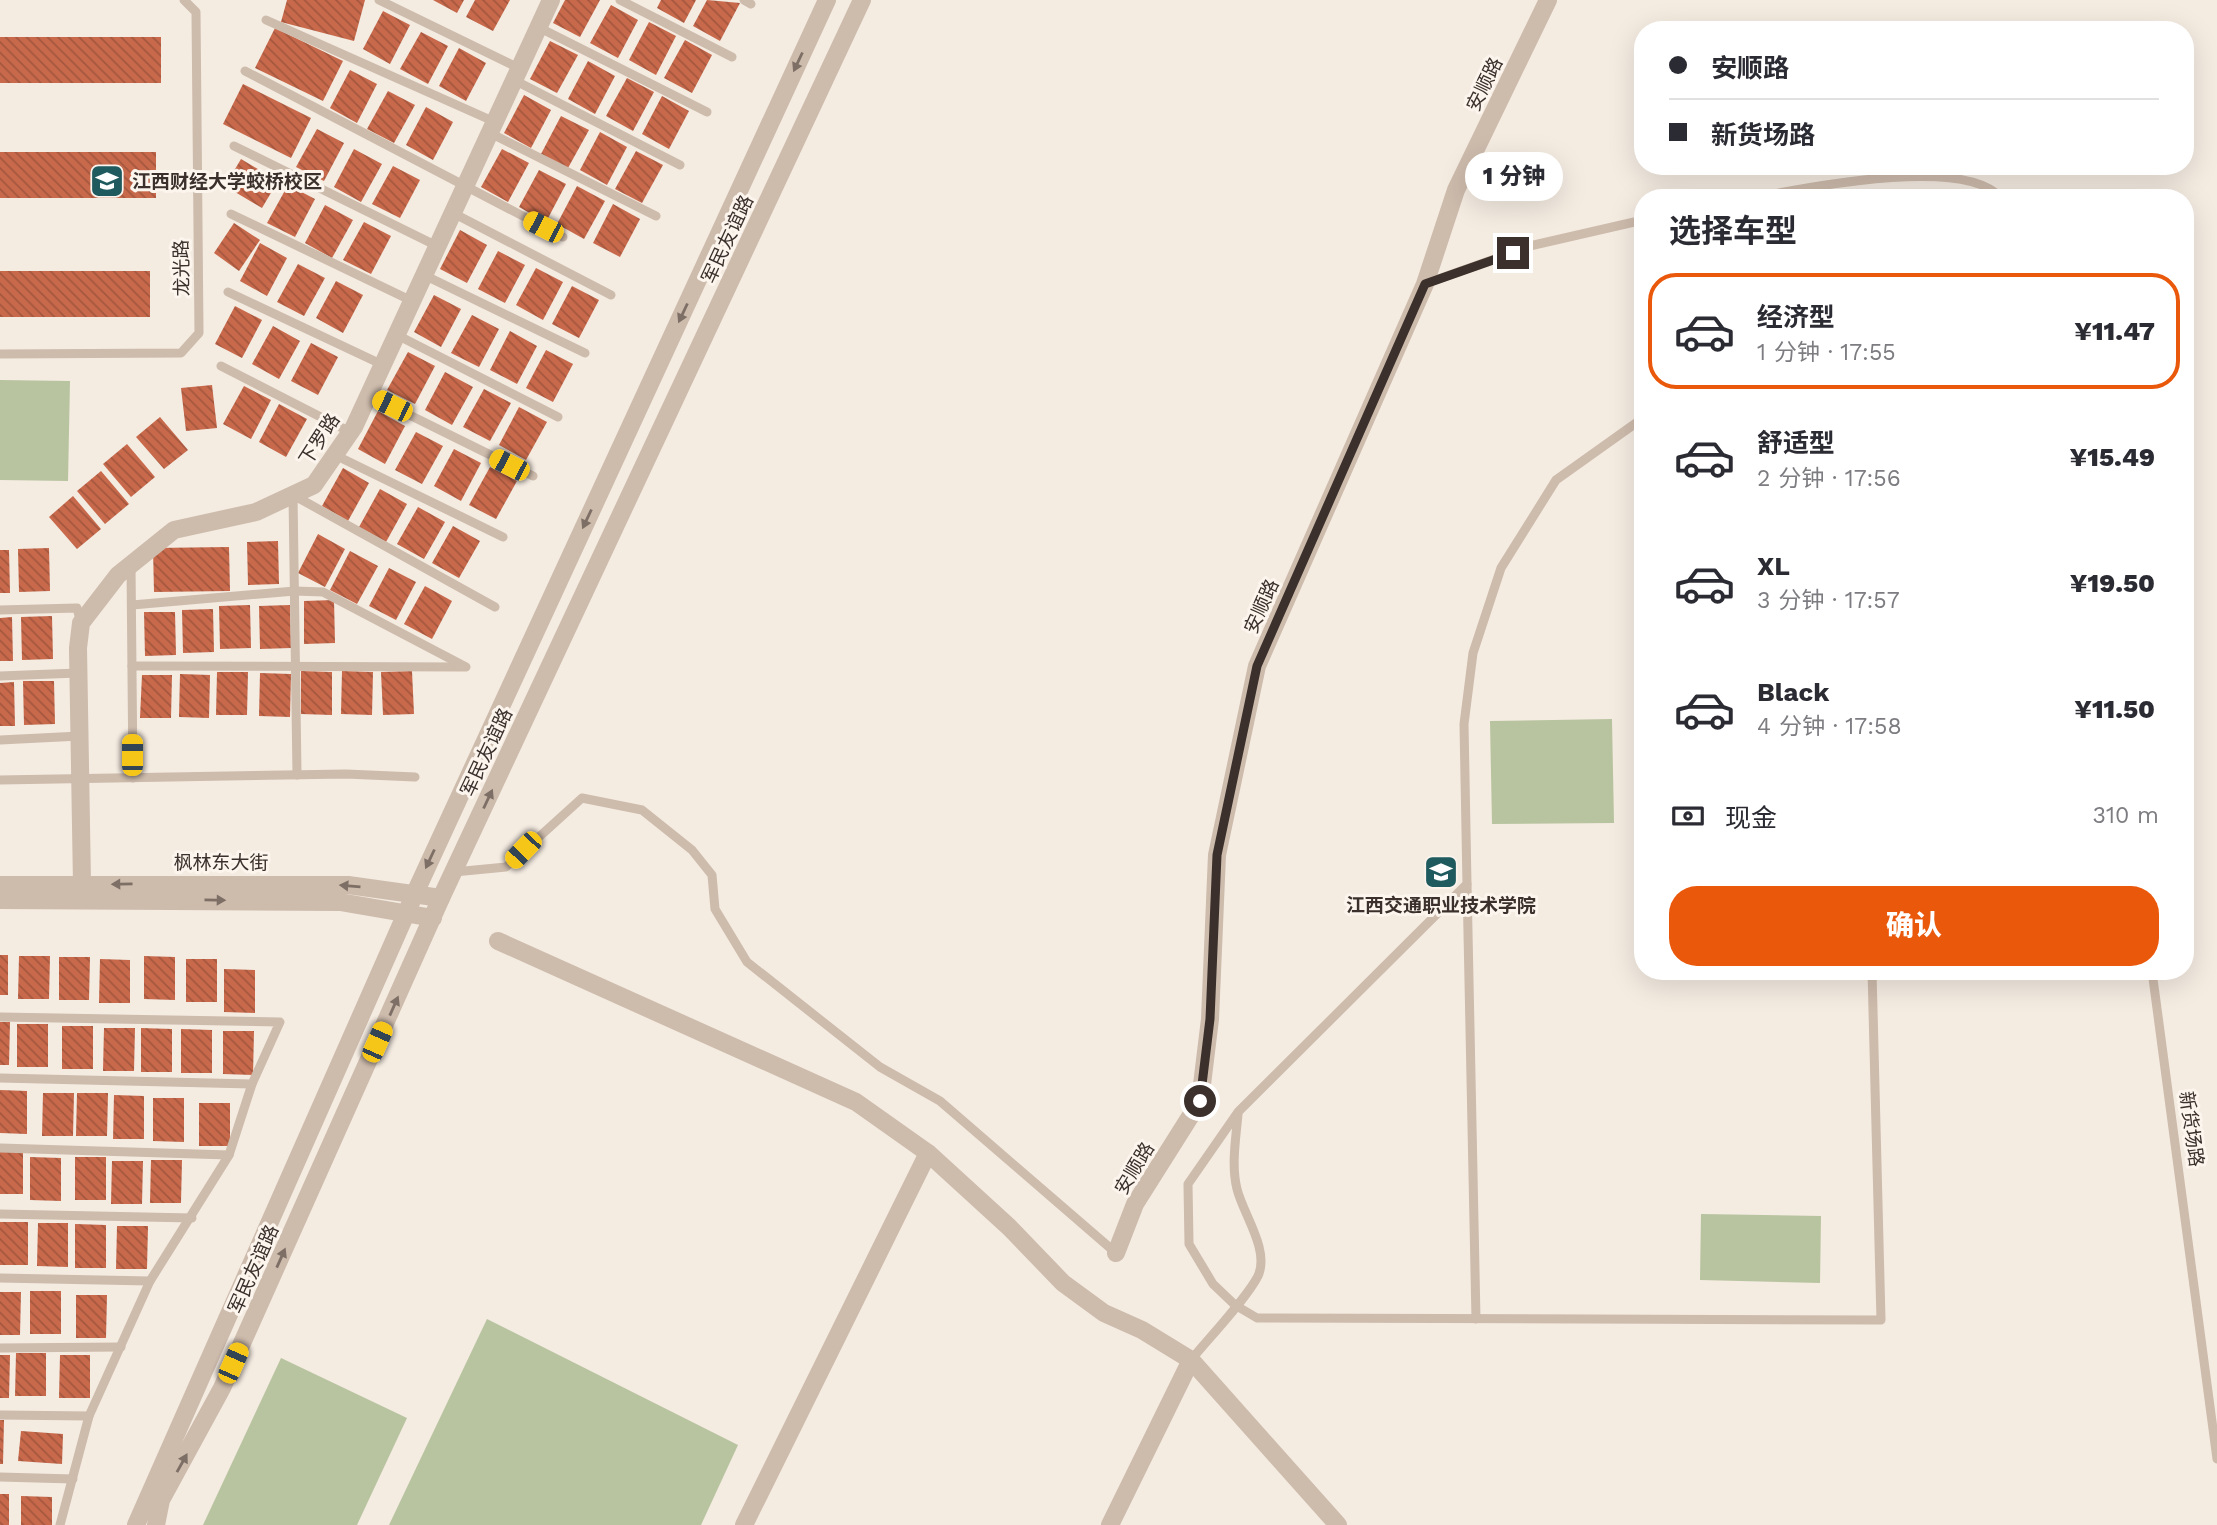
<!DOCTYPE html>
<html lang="zh">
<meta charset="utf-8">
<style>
body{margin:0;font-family:"Work Sans","Noto Sans SC",sans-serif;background:#f7f7f7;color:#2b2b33;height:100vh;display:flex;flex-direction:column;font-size:26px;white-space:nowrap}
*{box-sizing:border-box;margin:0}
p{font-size:23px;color:#7c7c81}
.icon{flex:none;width:38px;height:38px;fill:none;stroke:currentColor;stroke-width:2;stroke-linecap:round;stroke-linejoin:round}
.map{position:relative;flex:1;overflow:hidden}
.drawer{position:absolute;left:1634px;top:189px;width:560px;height:791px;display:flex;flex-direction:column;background:#fff;border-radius:28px;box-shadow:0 7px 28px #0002}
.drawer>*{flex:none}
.banner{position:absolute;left:1634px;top:21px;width:560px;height:154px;border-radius:28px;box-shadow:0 7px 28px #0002;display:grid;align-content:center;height:154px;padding:0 35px;background:#fff}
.end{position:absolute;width:32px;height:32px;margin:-16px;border:9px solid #3b302b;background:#fff;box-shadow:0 0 0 4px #fff}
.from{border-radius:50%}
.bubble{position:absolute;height:49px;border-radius:24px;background:#fff;box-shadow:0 7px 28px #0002;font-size:23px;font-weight:800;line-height:49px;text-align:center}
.car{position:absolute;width:21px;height:42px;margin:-21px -10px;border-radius:9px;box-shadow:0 0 5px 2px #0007;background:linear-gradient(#f5c518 24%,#345 0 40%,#f5c518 0 76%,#345 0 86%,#f5c518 0)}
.banner b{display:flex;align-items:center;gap:24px;height:66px;font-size:26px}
.banner b+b{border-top:2px solid #e1e1e2}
.banner i{width:18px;height:18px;background:#2b2b33}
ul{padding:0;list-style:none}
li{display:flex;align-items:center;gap:21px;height:116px;margin:0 14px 10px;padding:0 21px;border:4px solid transparent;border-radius:28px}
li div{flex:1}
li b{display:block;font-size:26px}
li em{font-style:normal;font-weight:800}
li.selected{border-color:#ea580c}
li>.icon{width:63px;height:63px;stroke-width:1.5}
h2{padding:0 35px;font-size:32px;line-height:84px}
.pay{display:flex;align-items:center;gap:18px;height:77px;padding:0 35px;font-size:26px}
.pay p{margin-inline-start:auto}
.primary-button{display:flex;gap:14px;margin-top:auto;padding:14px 35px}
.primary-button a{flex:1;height:80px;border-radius:28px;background:#ea580c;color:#fff;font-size:28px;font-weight:800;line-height:80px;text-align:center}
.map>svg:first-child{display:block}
.grass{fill:#b8c4a0}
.building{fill:url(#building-back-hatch)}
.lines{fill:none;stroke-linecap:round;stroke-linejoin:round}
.service{stroke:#cdbbac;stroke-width:9}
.minor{stroke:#cdbbac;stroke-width:18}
.tertiary{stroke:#cdbbac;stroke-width:18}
.oneway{fill:#7d6f65}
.route{stroke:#3b302b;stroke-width:9}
.labels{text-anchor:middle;stroke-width:6;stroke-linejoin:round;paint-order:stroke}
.street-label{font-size:19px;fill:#3b302b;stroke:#fbf5ee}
.poi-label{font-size:19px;font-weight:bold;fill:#3b302b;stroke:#fbf5ee;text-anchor:start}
</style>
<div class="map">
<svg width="2217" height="1525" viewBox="0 0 2217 1525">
<defs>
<pattern id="building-back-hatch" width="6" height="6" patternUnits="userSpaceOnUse" patternTransform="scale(1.75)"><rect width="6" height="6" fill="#c8694b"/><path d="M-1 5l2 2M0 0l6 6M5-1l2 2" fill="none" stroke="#a4573f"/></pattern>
</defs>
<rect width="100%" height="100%" fill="#f4ebe1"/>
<g class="grass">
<path d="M0 380 70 381 68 481 0 480Z"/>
<path d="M1612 719 1614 823 1492 824 1490 721Z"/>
<path d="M1701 1214 1821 1216 1820 1283 1700 1280Z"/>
<path d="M487 1319 738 1445 701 1525H389Z"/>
<path d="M281 1358 407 1418 357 1525H203Z"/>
</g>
<g class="building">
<path d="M287 0H365L354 41 281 22Z"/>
<path d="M433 0H464L457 13Z"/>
<path d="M475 0H510L493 31 466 17Z"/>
<path d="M565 0H600L580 37 553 23Z"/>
<path d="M661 0H696L684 23 657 8Z"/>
<path d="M707 0 740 3 720 41 693 26Z"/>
<path d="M611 5 638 20 618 58 590 43Z"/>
<path d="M383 11 410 25 390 64 363 49Z"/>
<path d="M649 22 676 36 656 75 629 60Z"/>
<path d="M275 28 343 61 323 101 255 68Z"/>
<path d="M421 32 448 46 428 84 400 69Z"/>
<rect x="0" y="37" width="161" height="46"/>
<path d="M685 40 712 55 692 93 664 78Z"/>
<path d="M550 41 578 55 557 93 530 79Z"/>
<path d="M459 48 486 63 466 101 439 86Z"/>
<path d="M588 61 615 76 595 114 568 99Z"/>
<path d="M350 70 377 84 357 123 330 108Z"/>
<path d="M627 78 654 92 633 131 606 116Z"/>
<path d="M243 84 311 118 291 158 223 124Z"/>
<path d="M388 91 415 105 394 143 367 129Z"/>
<path d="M524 95 551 110 531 148 504 133Z"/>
<path d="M662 96 689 111 669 149 642 134Z"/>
<path d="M426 107 453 122 433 160 406 145Z"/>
<path d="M561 116 589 130 568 168 541 154Z"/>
<path d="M317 129 344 143 324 181 296 167Z"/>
<path d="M600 132 627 147 607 185 580 170Z"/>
<path d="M354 149 382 164 361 202 334 187Z"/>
<path d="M502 149 529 163 508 202 481 187Z"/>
<path d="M636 151 663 165 642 203 615 189Z"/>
<rect x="0" y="152" width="156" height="46"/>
<path d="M241 159 278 181 262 208 225 186Z"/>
<path d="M393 166 420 180 400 218 372 204Z"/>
<path d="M539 170 566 184 546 222 519 207Z"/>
<path d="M288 185 315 199 295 237 267 223Z"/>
<path d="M577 186 605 201 584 239 557 224Z"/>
<path d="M613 204 640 219 620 257 593 243Z"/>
<path d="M325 205 353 220 332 258 305 243Z"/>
<path d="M364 222 391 236 371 274 343 260Z"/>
<path d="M234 223 260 240 239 271 214 253Z"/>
<path d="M460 230 487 245 467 283 440 269Z"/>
<path d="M260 243 287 258 267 296 240 281Z"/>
<path d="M498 251 525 265 505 303 478 289Z"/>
<path d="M298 264 325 278 304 316 277 302Z"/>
<path d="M536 268 563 282 543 320 516 305Z"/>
<rect x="0" y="271" width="150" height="46"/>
<path d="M336 281 363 295 343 333 316 318Z"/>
<path d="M572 286 599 300 579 338 552 324Z"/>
<path d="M434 295 461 309 441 347 414 332Z"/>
<path d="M235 306 262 320 242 358 215 344Z"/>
<path d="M472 315 499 329 479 367 451 353Z"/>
<path d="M273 326 300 341 279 379 252 364Z"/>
<path d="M510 331 537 346 517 384 490 370Z"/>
<path d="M311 343 338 357 318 395 291 381Z"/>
<path d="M546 350 573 364 553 402 526 388Z"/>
<path d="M408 352 435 366 415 404 387 390Z"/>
<path d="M445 372 473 387 452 425 425 410Z"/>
<path d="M212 385 217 428 186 431 181 388Z"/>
<path d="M244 386 271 400 251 439 223 424Z"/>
<path d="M484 389 511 403 490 441 463 427Z"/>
<path d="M279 404 307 419 286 457 259 442Z"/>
<path d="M519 407 547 422 526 460 499 445Z"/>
<path d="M378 411 405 426 385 464 358 449Z"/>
<path d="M160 417 188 450 164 469 136 437Z"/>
<path d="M416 432 443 446 422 484 395 470Z"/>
<path d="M127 444 155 477 131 497 103 464Z"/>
<path d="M454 449 481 463 461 501 434 486Z"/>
<path d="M490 467 517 481 496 519 469 505Z"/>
<path d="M343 468 369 483 348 521 322 506Z"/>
<path d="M101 471 129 504 105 524 77 491Z"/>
<path d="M380 489 407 504 386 542 359 527Z"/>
<path d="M73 496 101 529 77 549 49 517Z"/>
<path d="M418 507 445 522 424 559 397 544Z"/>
<path d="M453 526 480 541 459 578 432 563Z"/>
<path d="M318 534 345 549 325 587 298 573Z"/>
<path d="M278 541 279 584 248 585 247 542Z"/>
<path d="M229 547 230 591 154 592 153 548Z"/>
<path d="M49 548 50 591 19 592 18 549Z"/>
<path d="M0 550H9L10 593H0Z"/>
<path d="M350 551 378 566 357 604 330 590Z"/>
<path d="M389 568 416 582 396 620 369 606Z"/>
<path d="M425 586 452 601 432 639 404 624Z"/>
<path d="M334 600 335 643 304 644V601Z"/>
<path d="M250 605 251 648 220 649 219 606Z"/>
<path d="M290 605 291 648 260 649 259 606Z"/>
<path d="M213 609 214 652 183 653 182 610Z"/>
<path d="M144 612H175L176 655 145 656Z"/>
<path d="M52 616 53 659 22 660 21 617Z"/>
<path d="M12 617 13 661H0V618Z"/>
<path d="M301 671 332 672V715L301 714Z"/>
<path d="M342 671 373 672 372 715 341 714Z"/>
<path d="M412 671 414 714 383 715 381 672Z"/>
<path d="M217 672H248L247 715H216Z"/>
<path d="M260 673 291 674 290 717 259 716Z"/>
<path d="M180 674 210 675 209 718 179 717Z"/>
<path d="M142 675H172L171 718H140Z"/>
<path d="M23 681H54L55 724 24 725Z"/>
<path d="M14 682 15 726H0V683Z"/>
<rect x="0" y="955" width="8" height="40"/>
<path d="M19 956H50L49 999H18Z"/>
<path d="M144 956 175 957V1000L144 999Z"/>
<path d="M59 957H90L89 1000H59Z"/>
<path d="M100 959 130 960V1003H99Z"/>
<rect x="186" y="959" width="31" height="43"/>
<path d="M224 969 255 970V1013L224 1012Z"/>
<path d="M0 1022H10L9 1065H0Z"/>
<rect x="17" y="1024" width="31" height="43"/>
<rect x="62" y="1026" width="31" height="43"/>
<path d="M104 1028H135L134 1071H103Z"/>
<path d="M141 1028 172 1029V1072H141Z"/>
<path d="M181 1029 212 1030V1073H181Z"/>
<path d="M223 1031H254L253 1075 223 1074Z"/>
<path d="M0 1090 27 1091V1134L0 1133Z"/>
<path d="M43 1093H74L73 1136H42Z"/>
<path d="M77 1093H108L107 1136H76Z"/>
<path d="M114 1095 144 1096V1139H113Z"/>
<path d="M153 1098H184V1142L153 1141Z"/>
<rect x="199" y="1103" width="31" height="43"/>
<rect x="0" y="1151" width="23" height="43"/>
<path d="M30 1157 61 1158V1201L30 1200Z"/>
<rect x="75" y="1157" width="31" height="43"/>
<path d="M151 1160H182L181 1203H150Z"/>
<path d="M112 1161H143L142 1204H111Z"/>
<rect x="0" y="1222" width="28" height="43"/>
<path d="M38 1223H68V1267L37 1266Z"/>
<path d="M75 1224 106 1225V1268H75Z"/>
<path d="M117 1226H148L147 1269H116Z"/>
<rect x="30" y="1291" width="31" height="43"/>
<path d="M0 1292H21L20 1335H0Z"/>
<path d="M76 1295H107L106 1338H76Z"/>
<path d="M16 1353H46V1396H15Z"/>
<path d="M0 1355H10L9 1398H0Z"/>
<path d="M60 1355H90V1398H59Z"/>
<path d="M0 1420H4L3 1464H0Z"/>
<path d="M21 1431 63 1434 62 1464 18 1461Z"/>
<rect x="0" y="1494" width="9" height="31"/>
<path d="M21 1496 52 1497V1525H21Z"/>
</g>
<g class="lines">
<g class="service">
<path d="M379 0 519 68"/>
<path d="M620 0 732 57"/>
<path d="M744 0 751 4"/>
<path d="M266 20 495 122"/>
<path d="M538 27 707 112"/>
<path d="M245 71 563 237"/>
<path d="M514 80 680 165"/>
<path d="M490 133 656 216"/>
<path d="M234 146 437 246"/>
<path d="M1753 198C1803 188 1965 155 2001 198"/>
<path d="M453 213 611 295"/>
<path d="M231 214 412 301"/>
<path d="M424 275 585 353"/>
<path d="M1427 283 1534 245 1643 220"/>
<path d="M228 292 383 365"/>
<path d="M397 335 558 417"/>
<path d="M0 354 181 353 199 333 196 12 184 0"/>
<path d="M221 366 350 432"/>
<path d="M369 395 533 476"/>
<path d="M1643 418 1556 480 1501 568 1473 653 1464 724 1467 884 1238 1112 1188 1184 1189 1244 1213 1284 1235 1305 1257 1318 1881 1320 1872 971"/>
<path d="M335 455 503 537"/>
<path d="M131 566 133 778"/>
<path d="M132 605 295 591 323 592 466 667"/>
<path d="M0 610 77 608 81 623"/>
<path d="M132 666 463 667"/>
<path d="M0 676 78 673"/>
<path d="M0 740 80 736"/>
<path d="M297 775 293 495 495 607"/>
<path d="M0 780 346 774 415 777"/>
<path d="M454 872 506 867 582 798 642 810 692 850 712 875 715 909 747 962 880 1067 940 1101 1116 1253"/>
<path d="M1467 884 1476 1319"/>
<path d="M2152 971 2217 1459"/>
<path d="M0 1017 280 1022 252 1084 229 1155 150 1281 89 1416 60 1525"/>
<path d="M0 1078 252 1084"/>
<path d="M0 1148 229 1155"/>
<path d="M0 1214 192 1218"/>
<path d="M0 1278 150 1281"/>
<path d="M0 1348 121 1347"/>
<path d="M1191 1360C1208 1339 1247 1298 1258 1276 1270 1250 1243 1214 1237 1189 1231 1165 1236 1138 1238 1114"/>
<path d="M0 1415 89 1416"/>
<path d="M0 1477 73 1479"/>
</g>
<g class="minor">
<path d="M82 884 78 648 81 623 118 575 174 530 256 512 314 485 354 427 551 0"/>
<path d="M498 941 856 1102 928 1153 1009 1227 1063 1283 1104 1313 1142 1330 1191 1360 1338 1525"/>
<path d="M1116 1253 1135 1204 1200 1101 1210 1019 1217 855 1257 666 1425 284 1456 190 1548 0"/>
<path d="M744 1525 928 1153"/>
<path d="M1110 1525 1191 1360"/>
</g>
<g class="tertiary">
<path d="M0 885H348L441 898"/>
<path d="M0 900 340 902 433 918"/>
<path d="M136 1525 416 891 827 0"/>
<path d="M156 1525 161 1500 222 1388 441 898 862 0"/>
</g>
</g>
<defs><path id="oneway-solid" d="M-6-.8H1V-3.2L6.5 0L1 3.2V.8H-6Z" transform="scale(1.75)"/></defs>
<g class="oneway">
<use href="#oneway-solid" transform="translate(798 62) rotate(115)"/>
<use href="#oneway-solid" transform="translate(683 313) rotate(115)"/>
<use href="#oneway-solid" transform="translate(587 519) rotate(115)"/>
<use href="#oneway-solid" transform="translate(488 799) rotate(-65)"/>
<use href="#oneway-solid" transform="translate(430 859) rotate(115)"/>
<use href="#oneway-solid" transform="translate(122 884) rotate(179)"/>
<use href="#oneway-solid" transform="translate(350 886) rotate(-175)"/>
<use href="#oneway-solid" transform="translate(215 900) rotate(1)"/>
<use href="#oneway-solid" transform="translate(394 1006) rotate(-66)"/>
<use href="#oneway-solid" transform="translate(281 1258) rotate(-66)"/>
<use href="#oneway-solid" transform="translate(182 1463) rotate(-61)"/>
</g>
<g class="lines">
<path class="route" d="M1200 1101 1210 1019 1217 855 1257 666 1425 284 1513 253"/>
</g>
<defs>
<g id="university-square" transform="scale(1.75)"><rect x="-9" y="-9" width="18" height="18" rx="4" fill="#1f5a5e" stroke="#fbf5ee"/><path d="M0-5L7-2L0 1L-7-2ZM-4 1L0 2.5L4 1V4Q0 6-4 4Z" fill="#fff"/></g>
</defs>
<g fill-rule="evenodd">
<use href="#university-square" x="107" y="181"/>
<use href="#university-square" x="1441" y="872"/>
</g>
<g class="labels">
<g class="street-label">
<text transform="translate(1484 84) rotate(-64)" y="7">安顺路</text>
<text transform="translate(727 239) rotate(-65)" y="7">军民友谊路</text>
<text transform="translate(181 268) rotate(-91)" y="7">龙光路</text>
<text transform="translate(319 439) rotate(-57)" y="7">下罗路</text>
<text transform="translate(1261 606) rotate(-66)" y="7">安顺路</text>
<text transform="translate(486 752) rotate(-65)" y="7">军民友谊路</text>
<text x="221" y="869">枫林东大街</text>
<text transform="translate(2192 1129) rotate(82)" y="7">新货场路</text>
<text transform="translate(1134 1168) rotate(-59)" y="7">安顺路</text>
<text transform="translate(253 1269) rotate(-66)" y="7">军民友谊路</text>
</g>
<g class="poi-label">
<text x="132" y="188">江西财经大学蛟桥校区</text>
<text x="1441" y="912" text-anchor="middle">江西交通职业技术学院</text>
</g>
</g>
</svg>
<i class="end from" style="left:1200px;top:1101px"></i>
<i class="end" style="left:1513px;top:253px"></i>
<div class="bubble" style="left:1465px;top:152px;width:98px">1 分钟</div>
<i class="car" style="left:543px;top:227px;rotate:297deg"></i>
<i class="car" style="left:392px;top:406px;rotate:296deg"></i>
<i class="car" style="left:509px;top:465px;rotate:297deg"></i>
<i class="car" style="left:132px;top:755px;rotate:0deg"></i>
<i class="car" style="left:523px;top:850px;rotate:224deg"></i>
<i class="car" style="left:377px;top:1042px;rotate:24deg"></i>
<i class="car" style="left:233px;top:1363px;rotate:24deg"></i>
<div class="banner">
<b><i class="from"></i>安顺路</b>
<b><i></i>新货场路</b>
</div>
<section class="drawer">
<h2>选择车型</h2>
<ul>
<li class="selected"><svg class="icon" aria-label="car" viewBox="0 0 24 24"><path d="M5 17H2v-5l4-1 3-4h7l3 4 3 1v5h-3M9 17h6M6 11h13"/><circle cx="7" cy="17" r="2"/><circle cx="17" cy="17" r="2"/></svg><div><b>经济型</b><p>1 分钟 · 17:55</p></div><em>¥11.47</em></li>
<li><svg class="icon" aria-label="car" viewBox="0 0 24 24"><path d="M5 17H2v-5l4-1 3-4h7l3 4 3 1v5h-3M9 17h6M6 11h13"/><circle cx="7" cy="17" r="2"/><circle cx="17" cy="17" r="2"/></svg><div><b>舒适型</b><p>2 分钟 · 17:56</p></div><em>¥15.49</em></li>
<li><svg class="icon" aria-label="car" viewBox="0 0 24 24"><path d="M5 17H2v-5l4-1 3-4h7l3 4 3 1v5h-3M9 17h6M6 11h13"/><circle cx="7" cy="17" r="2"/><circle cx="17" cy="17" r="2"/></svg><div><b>XL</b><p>3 分钟 · 17:57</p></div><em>¥19.50</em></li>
<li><svg class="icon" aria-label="car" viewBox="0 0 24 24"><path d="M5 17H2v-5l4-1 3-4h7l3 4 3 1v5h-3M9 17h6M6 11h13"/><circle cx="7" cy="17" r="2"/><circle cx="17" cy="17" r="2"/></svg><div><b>Black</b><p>4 分钟 · 17:58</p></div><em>¥11.50</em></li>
</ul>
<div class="pay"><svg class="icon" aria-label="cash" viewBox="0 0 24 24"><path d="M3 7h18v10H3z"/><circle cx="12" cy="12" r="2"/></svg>现金<p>310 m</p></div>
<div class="primary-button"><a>确认</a></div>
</section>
</div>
